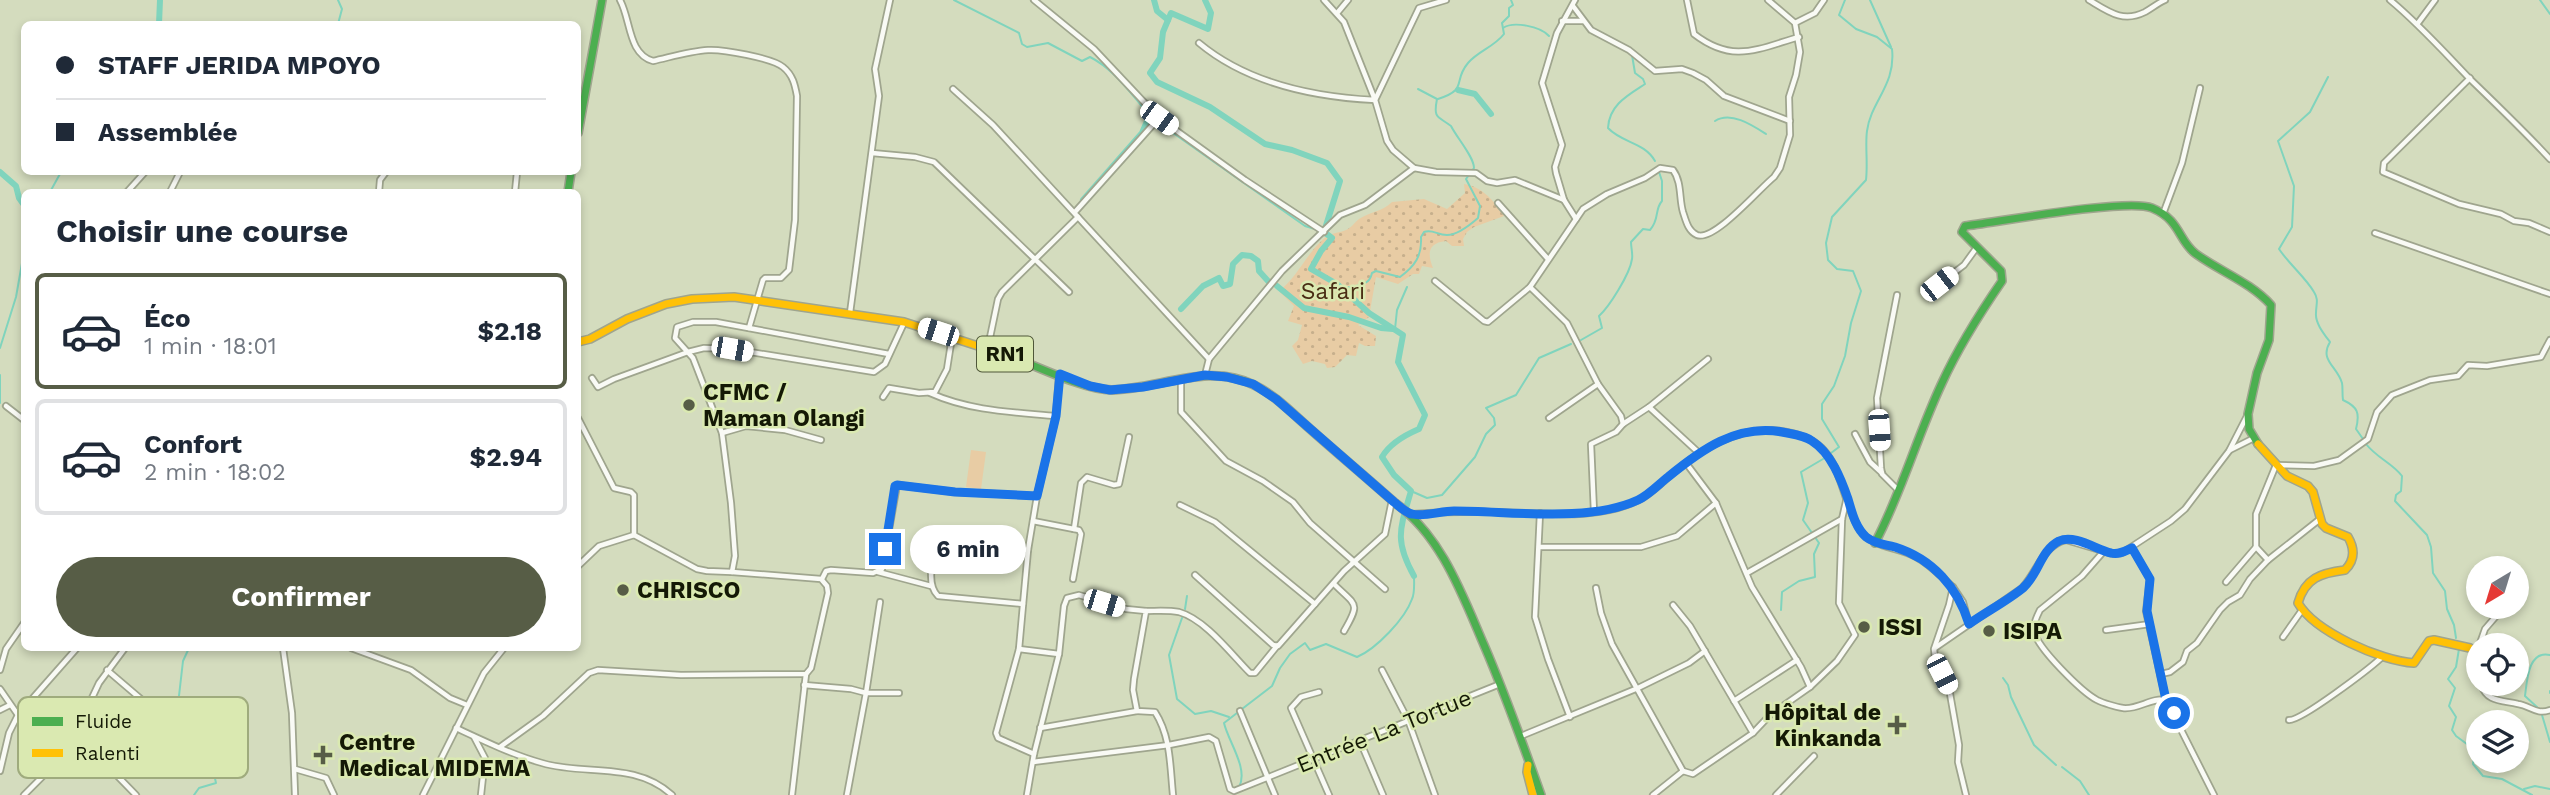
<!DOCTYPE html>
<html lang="fr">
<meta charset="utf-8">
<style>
body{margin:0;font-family:"Work Sans",sans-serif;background:#f2f2f3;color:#1f2937;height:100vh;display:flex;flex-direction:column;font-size:26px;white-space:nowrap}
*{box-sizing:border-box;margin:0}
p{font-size:23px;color:#747a83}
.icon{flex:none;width:38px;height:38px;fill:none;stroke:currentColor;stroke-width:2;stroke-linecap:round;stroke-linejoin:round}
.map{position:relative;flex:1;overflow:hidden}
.drawer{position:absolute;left:21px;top:189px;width:560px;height:462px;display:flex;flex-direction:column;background:#fff;border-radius:10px;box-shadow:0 4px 10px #0003}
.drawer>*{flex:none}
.guide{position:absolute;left:21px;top:21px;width:560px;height:154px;border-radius:10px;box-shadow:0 4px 10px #0003;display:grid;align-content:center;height:154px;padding:0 35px;background:#fff}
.needle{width:46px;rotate:218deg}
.fabs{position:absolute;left:2466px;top:556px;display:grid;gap:14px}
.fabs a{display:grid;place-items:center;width:63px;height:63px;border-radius:50%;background:#fff;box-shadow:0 4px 10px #0003;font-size:35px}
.end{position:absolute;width:32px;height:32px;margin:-16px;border:9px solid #1a73e8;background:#fff;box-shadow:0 0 0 4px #fff}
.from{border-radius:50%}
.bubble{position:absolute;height:49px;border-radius:24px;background:#fff;box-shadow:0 4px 10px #0003;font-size:23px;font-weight:700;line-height:49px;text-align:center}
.car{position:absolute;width:21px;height:42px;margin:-21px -10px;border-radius:9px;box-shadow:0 0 5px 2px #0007;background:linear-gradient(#fff 24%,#345 0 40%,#fff 0 76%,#345 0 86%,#fff 0)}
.guide b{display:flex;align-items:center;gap:24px;height:66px;font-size:26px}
.guide b+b{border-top:2px solid #e0e1e3}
.guide i{width:18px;height:18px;background:#1f2937}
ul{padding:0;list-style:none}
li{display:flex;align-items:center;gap:21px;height:116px;margin:0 14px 10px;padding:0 21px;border:4px solid #e0e1e3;border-radius:10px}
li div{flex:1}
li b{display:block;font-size:26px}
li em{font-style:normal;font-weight:700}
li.on{border-color:#575d46}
li>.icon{width:63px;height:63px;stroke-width:1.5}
h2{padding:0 35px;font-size:32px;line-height:84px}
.button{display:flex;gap:14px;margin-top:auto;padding:14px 35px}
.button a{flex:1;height:80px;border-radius:42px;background:#575d46;color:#fff;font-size:28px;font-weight:700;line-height:80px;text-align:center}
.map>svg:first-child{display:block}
.grass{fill:#e8cca4}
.park{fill:url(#park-dots)}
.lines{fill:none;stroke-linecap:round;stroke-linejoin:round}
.stream{stroke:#80d4bd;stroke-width:2}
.canal{stroke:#80d4bd;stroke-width:6}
.street-casing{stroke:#9fa58e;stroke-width:8}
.fast-casing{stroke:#9fa58e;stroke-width:10}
.slow-casing{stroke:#9fa58e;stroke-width:10}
.street{stroke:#f9faf5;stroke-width:4.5}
.fast{stroke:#4caf50;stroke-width:7}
.slow{stroke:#ffc107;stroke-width:7}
.route{stroke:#1a73e8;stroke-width:9}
.poi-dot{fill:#575d46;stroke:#dae9b1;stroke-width:2.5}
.labels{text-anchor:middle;stroke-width:5;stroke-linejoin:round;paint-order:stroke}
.shield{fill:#dae9b1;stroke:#4f5739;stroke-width:2}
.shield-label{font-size:21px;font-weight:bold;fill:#141905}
.park-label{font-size:23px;fill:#492d14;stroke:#dae9b1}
.poi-label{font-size:23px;font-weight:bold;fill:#141905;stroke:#dae9b1;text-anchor:start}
.street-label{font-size:23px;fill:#141905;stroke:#dae9b1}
.key{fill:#dae9b1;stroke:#9fab7d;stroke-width:2}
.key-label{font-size:19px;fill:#141905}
</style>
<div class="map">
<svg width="2550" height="795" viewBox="0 0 2550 795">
<defs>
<pattern id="park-dots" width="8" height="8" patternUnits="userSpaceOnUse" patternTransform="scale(1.75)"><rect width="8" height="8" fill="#e8cca4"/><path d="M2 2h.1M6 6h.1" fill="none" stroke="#c6af8c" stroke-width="1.8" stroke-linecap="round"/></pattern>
</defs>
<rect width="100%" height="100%" fill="#d4dcbe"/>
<path class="grass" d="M971 450 986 452 981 489 966 487Z"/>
<path class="park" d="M1464 184C1483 187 1494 201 1504 216L1474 227 1467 232 1463 239 1464 246H1452L1446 241C1428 243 1427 253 1433 268L1422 266 1419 274H1413L1398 284 1376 277 1369 317 1358 325 1376 336 1375 346H1365L1359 343 1356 356 1347 355 1335 367 1327 368 1325 364 1312 361 1303 364 1292 346 1298 340 1302 325 1288 321 1294 306 1279 291C1297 278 1307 252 1326 237 1334 232 1339 233 1346 230 1351 228 1355 222 1359 219 1371 211 1382 212 1392 202L1424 199 1447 209 1465 193Z"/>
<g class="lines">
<g class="stream">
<path d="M338 0 342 9 338 24"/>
<path d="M954 0 1019 33 1022 44 1027 47 1048 43 1082 61 1090 57C1114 69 1130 93 1148 113 1153 118 1160 123 1166 128L1305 226 1318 230"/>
<path d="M1870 0 1891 47"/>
<path d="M2540 0 2550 14"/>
<path d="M1503 28C1513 21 1540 26 1549 36"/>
<path d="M1632 55 1635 73 1643 79 1645 84C1628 95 1609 105 1608 128 1622 143 1644 142 1655 161"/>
<path d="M2328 77 2310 112 2278 141 2294 186 2292 227 2279 249C2289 264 2306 278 2314 292 2319 300 2316 304 2316 313 2315 323 2324 334 2330 342 2319 360 2337 366 2342 383 2343 388 2342 394 2343 400 2358 407 2360 413 2356 429L2363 439"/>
<path d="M1438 99C1469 89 1452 82 1468 63 1478 51 1494 47 1504 34L1502 23 1509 16V8L1513 5 1511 0"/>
<path d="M1715 121C1731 111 1752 125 1766 134"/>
<path d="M50 192 61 172"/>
<path d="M1341 289C1354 285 1369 288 1372 273L1376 271 1400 277C1415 266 1422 256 1421 237L1424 232C1433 229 1437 235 1447 235 1458 235 1470 225 1478 218L1480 206 1466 179 1474 168C1474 157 1457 138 1451 126 1438 116 1433 119 1437 99L1418 89"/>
<path d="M1395 329 1397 310 1407 287"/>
<path d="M1581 340 1602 328 1599 316C1609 307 1630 274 1632 259 1633 255 1631 247 1631 242L1643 229 1650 230C1660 219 1654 210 1662 201V181L1659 172"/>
<path d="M0 348 16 297 24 252"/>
<path d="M0 375V403"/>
<path d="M2366 444C2377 458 2392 463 2402 476L2401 491 2396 495 2395 501 2427 535 2431 547 2433 573 2445 591 2447 609 2454 625 2456 638"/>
<path d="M1831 453 1839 447 1822 419V404L1834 386 1845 356 1851 323 1861 291 1853 271 1837 269 1828 260 1826 243 1832 217 1866 180C1868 163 1865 145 1867 131 1871 101 1896 85 1892 49L1877 37 1856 29 1839 15 1845 0"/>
<path d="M1411 491 1427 498 1442 495 1475 457 1486 434 1495 425 1494 418 1486 408 1516 395 1539 358 1571 344"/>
<path d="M1185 609 1187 596"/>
<path d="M1781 610 1782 592 1799 581 1815 577 1814 554 1819 543 1803 520 1808 503 1801 472 1823 459"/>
<path d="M1182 618 1169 655 1177 699 1195 714 1211 711 1229 717"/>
<path d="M189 648 183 661 177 713 196 752 212 765 216 783 199 788 194 795"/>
<path d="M2459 649 2456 667 2448 679 2455 688 2449 706 2456 717 2452 730 2456 736 2475 750 2473 764 2483 776 2502 779 2532 795"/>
<path d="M2003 678 2008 685 2011 697 2034 745 2056 765"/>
<path d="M2550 691V693"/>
<path d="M2538 708 2525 696C2527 681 2528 650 2550 655"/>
<path d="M1242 709 1272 686 1280 668 1290 654 1305 643 1310 650 1326 644 1357 657C1376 649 1405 619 1412 599 1415 593 1414 583 1414 576"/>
<path d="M1237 713 1224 723C1228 741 1249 769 1239 787"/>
<path d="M2542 715 2550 742"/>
<path d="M2062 767 2080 781 2089 795"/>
<path d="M2524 789 2535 786 2550 789"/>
</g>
<g class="canal">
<path d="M1154 0 1157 11 1168 20"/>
<path d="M1205 0 1211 13 1208 29 1171 13 1163 32 1160 58 1150 73 1157 82 1210 107 1265 144 1292 150 1327 163 1340 181 1324 232 1332 238 1321 251 1311 269 1337 284 1369 313 1403 335 1398 362 1425 415 1419 429C1405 435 1390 443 1382 457L1394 475 1411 491C1400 529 1394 540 1414 576"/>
<path d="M159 24 160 0"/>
<path d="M1458 90 1475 94 1491 114"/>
<path d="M0 172 16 186 19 198 24 205"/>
<path d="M1083 200 1142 133 1148 119 1158 121"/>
<path d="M1277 286 1304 308 1349 317 1381 328 1393 329"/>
<path d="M1181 309 1203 286 1219 278 1223 286 1230 284 1233 264 1242 255 1251 256 1258 261 1259 271 1268 281"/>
</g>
<g class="street-casing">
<g id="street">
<path d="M620 0C631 20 628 54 653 61 671 57 690 51 708 50 722 49 772 58 783 67 793 75 795 85 797 96L795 220 789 270 781 278H765L763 280 749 328"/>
<path d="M1034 0 1094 49 1159 118 1245 180 1324 232"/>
<path d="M1575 0 1557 33 1542 83 1562 145 1555 167 1556 173 1564 200 1576 219"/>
<path d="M1687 0 1694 34C1733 64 1757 49 1799 37"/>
<path d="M2089 0C2109 12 2123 23 2145 12 2152 8 2158 3 2165 0"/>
<path d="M2390 0C2419 24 2444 52 2470 79 2497 105 2524 131 2550 159"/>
<path d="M1573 6 1591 30 1629 50 1655 71 1682 69 1693 73 1706 80 1724 96 1790 121"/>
<path d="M1338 12 1348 0"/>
<path d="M1562 21H1583"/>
<path d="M1795 23 1815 13 1824 0"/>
<path d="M2418 23 2435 0"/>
<path d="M1199 43C1247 83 1314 97 1375 100L1344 22 1324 0"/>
<path d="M2470 78 2384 163 2383 172 2459 204 2501 214 2514 221 2529 223 2550 232"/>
<path d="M953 89 993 125 1209 359"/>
<path d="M872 153 915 157 934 162 1069 292"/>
<path d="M1414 168 1393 150 1387 141 1375 100 1419 8 1446 0"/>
<path d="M127 192 145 172"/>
<path d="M170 192 180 172"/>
<path d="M379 192 380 180 386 172"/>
<path d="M515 192 517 172"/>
<path d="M1498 203 1548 259"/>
<path d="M1075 212 1159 118"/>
<path d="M2163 214 2182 163 2200 88"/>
<path d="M2375 233 2550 294"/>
<path d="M1435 281 1484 321 1488 322 1530 287 1583 209 1607 194 1645 178 1660 168 1673 170C1682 182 1679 199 1683 212 1686 221 1688 231 1697 235 1714 242 1759 189 1774 177L1780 168 1790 135 1789 97 1796 75 1800 52 1795 23 1768 0"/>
<path d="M1939 284 1964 265 1977 247"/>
<path d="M1530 287 1567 323 1598 384 1621 416 1623 424"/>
<path d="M1897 295 1877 398 1881 468 1882 474 1898 490"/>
<path d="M850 313 879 96 875 69 890 0"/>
<path d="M988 347 998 299 1002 292 1078 217"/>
<path d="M1205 375 1209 359 1282 271 1340 215 1365 205 1414 168 1436 172 1476 173 1487 181 1497 183 1515 180 1564 200"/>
<path d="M592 378 598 387 614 379 688 352 704 348 732 349 874 372 885 364 904 323"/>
<path d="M1181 380V412L1226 461 1263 481 1293 502 1310 523 1385 589"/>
<path d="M930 393C970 411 1012 412 1056 416"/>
<path d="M883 397 889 388 919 393 935 392 947 369 952 337"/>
<path d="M6 406 24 420"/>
<path d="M1649 407 1708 359"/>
<path d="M578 418 614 488 631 492 634 495V535"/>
<path d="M1549 418 1598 384"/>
<path d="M722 433 746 426 785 430 821 440"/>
<path d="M1855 434 1870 462 1882 473"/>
<path d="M2230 450 2254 438"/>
<path d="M1686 463 1716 503 1752 587 1801 667 1810 687"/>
<path d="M1180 505 1215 522 1315 604"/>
<path d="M1594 512 1591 444 1616 432 1623 424 1649 407 1699 453"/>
<path d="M1540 513 1535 617 1548 659 1570 717"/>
<path d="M1412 514C1441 512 1468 511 1497 512 1543 513 1597 521 1639 500 1653 493 1665 479 1677 470 1714 439 1760 417 1809 439 1843 455 1841 503 1860 530 1872 548 1898 547 1916 557 1931 565 1940 576 1953 587L1949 605 1934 649 1935 658 1949 688 1959 745 1958 762 1966 795"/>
<path d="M1033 521 1079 530 1081 534 1073 579"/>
<path d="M1074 529 1081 483 1087 477 1114 485 1119 484 1129 437"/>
<path d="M1539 547H1641L1677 536 1716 503"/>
<path d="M2132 548 2150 579 2146 611 2166 700 2214 795"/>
<path d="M2104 551 2082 576 2040 610C2037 616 2033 623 2034 631 2037 648 2082 692 2097 700 2103 703 2116 707 2123 708 2138 710 2152 697 2166 700"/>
<path d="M2268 560 2256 547V514L2276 465 2314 466 2339 460 2368 439 2377 412 2392 395 2430 380 2458 376 2468 365 2487 366 2541 357 2550 340"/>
<path d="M578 566 599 546 634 535 697 569 707 571 732 572 735 556 731 503 722 433 693 358 675 338 677 327 693 322H716L889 354"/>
<path d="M878 572 931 586"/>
<path d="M1747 573 1842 519"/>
<path d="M1195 575 1273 645 1278 646 1344 571 1385 534 1392 500"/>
<path d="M822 579 826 571 831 570 873 573 882 569 897 485 955 492 1037 496"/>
<path d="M2226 582 2256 547"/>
<path d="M1334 584C1356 606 1361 602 1344 631"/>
<path d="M1953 587 1963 602 1969 624"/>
<path d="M1596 588 1601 613 1612 644 1683 771 1653 795"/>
<path d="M2516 589 2521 582"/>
<path d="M880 602 866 693H899"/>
<path d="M1023 604 938 596C926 584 931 551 944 541L1028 550"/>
<path d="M1673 605 1690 626 1753 733"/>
<path d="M1146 611C1157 611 1168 610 1179 612 1205 619 1232 655 1250 673H1255L1277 646"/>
<path d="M2106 630 2150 624"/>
<path d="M2283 637 2302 610"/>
<path d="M2479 646 2485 629 2504 607"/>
<path d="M283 648 292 713 295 795"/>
<path d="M351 648 411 670 450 698 467 705"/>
<path d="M1935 648 2022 588C2037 572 2043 545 2066 540L2113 554 2122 553 2171 521 2185 509 2229 451 2247 416"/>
<path d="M1019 649 1059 654"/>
<path d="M0 670 6 649 24 623"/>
<path d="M107 670 155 711 166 725 175 750"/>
<path d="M1382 670 1408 720 1435 795"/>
<path d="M2161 674 2170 672 2183 662 2187 651 2197 643 2220 610 2228 602 2240 595 2250 579 2268 560 2320 519"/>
<path d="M2481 684C2487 703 2502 700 2518 704 2531 706 2536 715 2550 710"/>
<path d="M804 685 851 689 866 693 847 795"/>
<path d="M0 689 18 715"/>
<path d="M1319 692 1301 697 1291 708 1329 795"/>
<path d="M1734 701 1797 660"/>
<path d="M27 704 97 755 136 795"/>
<path d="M0 710 10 705"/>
<path d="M1240 711 1275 795"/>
<path d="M2289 720C2301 721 2369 669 2381 658"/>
<path d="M456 728C484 741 513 755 542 763 586 776 635 761 672 795"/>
<path d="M1040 728 1137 711"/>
<path d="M1521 736 1638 688 1689 663 1705 651"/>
<path d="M474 737 485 758 481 795"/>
<path d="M1360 741 1383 795"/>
<path d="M500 747 543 716 589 673 598 670 681 675 806 674 811 668 828 593 827 586 821 579 732 572"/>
<path d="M1034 754 998 738 996 733 1019 649 1028 550 1037 496 1056 416 1059 375"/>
<path d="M1033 762 1169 745 1209 737 1216 741 1230 789 1234 791 1500 684"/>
<path d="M295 769 326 778 334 795"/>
<path d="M0 771 9 733 18 715 77 648"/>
<path d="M1683 771 1693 774 1753 733 1770 715 1810 687 1837 661 1855 635 1839 603 1842 519 1847 497"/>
<path d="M24 795 54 765 70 745 99 683 125 648"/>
<path d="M423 795 484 673 504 648"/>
<path d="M792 795 806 674"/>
<path d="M1027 795 1034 754 1059 654 1064 606 1067 598 1079 595 1126 609 1146 611 1134 679 1133 690 1137 711 1155 712C1171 737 1170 766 1173 795"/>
<path d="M1776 795 1814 756"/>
</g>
</g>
<g class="fast-casing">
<g id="fast">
<path d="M578 133 602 0"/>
<path d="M568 192 571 172"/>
<path d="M1015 358C1040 368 1086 390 1112 390 1159 389 1209 362 1254 385 1275 395 1292 413 1309 428 1337 453 1366 477 1394 502 1441 535 1462 594 1484 645 1505 694 1523 744 1541 795"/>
<path d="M1875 543C1902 492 1917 436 1942 383 1958 348 1980 313 2002 281L2001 271 1962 232 1965 226C1998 222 2128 198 2152 208 2181 220 2178 241 2196 254 2221 272 2250 282 2271 305L2269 340 2257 373 2248 414 2249 429 2258 444"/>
</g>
</g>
<g class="slow-casing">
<g id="slow">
<path d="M578 342 590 339 627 319 666 304 692 299 734 297 904 322 1015 358"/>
<path d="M2258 444 2287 476 2308 486 2313 492 2322 524 2326 528 2348 537C2355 549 2355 560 2345 570 2321 573 2305 578 2298 603 2315 632 2381 661 2414 663L2429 641 2434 640 2470 648 2478 655"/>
<path d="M1528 765 1527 772 1533 795"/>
</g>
</g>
<use href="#street" class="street"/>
<use href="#fast" class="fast"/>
<use href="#slow" class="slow"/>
</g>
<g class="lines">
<path class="route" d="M885 549 895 486 897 485 955 492 1037 496 1056 416 1060 374 1090 386 1110 390 1143 387 1205 375 1227 377 1253 384 1276 399 1394 502C1399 506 1406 513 1412 514 1424 517 1441 511 1454 511 1510 511 1588 523 1638 500 1649 495 1659 484 1668 477 1701 450 1736 424 1782 432 1791 434 1804 435 1812 441 1831 453 1841 479 1848 499 1852 512 1855 527 1866 537 1875 544 1884 544 1895 547 1933 559 1958 588 1969 624 1986 612 2007 601 2023 588 2039 574 2040 551 2059 541 2075 534 2097 550 2111 553 2119 555 2125 551 2132 548L2150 579 2147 611 2166 700 2174 713"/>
</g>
<g class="poi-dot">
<circle cx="689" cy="405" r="7"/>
<circle cx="623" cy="590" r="7"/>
<circle cx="1864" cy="627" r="7"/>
<circle cx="1989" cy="631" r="7"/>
<path d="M1893.5 714.5h7v7h7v7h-7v7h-7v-7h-7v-7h7z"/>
<path d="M319.5 744.5h7v7h7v7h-7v7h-7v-7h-7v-7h7z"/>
</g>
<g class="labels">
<rect class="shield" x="977" y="336.5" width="56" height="35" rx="5"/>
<g class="shield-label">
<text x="1005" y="361">RN1</text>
</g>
<g class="park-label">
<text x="1333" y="299">Safari</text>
</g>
<g class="poi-label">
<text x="703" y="400">CFMC /<tspan x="703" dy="26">Maman Olangi</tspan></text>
<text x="637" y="598">CHRISCO</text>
<text x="1878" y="635">ISSI</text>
<text x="2003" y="639">ISIPA</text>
<text x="1881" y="720" text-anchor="end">Hôpital de<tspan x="1881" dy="26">Kinkanda</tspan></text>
<text x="339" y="750">Centre<tspan x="339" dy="26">Medical MIDEMA</tspan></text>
</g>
<g class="street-label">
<text transform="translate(1384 731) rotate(-22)" y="8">Entrée La Tortue</text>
</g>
</g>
<rect x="18" y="697" width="230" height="81" rx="10" class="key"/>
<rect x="32" y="717" width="31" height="9" fill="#4caf50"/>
<rect x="32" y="749" width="31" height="8" fill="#ffc107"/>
<g class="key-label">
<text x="75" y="728">Fluide</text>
<text x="75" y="760">Ralenti</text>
</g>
</svg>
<div class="fabs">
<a><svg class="needle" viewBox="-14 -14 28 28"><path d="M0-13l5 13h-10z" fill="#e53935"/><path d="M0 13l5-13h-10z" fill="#747a83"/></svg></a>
<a><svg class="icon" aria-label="locate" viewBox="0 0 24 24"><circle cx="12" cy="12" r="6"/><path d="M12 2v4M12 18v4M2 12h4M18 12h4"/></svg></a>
<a><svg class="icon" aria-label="layers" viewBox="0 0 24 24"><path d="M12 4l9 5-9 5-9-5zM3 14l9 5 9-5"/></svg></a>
</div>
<i class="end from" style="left:2174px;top:713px"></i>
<i class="end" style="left:885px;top:549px"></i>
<div class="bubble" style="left:910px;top:525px;width:116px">6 min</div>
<i class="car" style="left:1159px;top:118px;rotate:126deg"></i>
<i class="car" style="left:1939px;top:284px;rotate:52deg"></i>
<i class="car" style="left:938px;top:332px;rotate:288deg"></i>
<i class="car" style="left:732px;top:349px;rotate:100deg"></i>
<i class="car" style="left:1879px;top:430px;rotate:176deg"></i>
<i class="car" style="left:1104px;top:603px;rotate:107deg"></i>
<i class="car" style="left:1942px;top:674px;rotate:153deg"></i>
<div class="guide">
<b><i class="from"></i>STAFF JERIDA MPOYO</b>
<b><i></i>Assemblée</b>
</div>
<section class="drawer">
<h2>Choisir une course</h2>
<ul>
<li class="on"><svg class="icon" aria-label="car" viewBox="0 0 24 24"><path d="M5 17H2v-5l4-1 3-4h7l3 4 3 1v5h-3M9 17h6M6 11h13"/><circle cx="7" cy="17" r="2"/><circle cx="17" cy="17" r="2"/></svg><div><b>Éco</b><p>1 min · 18:01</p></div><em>$2.18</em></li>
<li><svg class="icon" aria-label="car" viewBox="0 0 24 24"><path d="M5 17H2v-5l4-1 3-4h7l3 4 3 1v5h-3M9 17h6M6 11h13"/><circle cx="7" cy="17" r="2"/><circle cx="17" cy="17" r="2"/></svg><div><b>Confort</b><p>2 min · 18:02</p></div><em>$2.94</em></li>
</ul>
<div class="button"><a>Confirmer</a></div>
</section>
</div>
